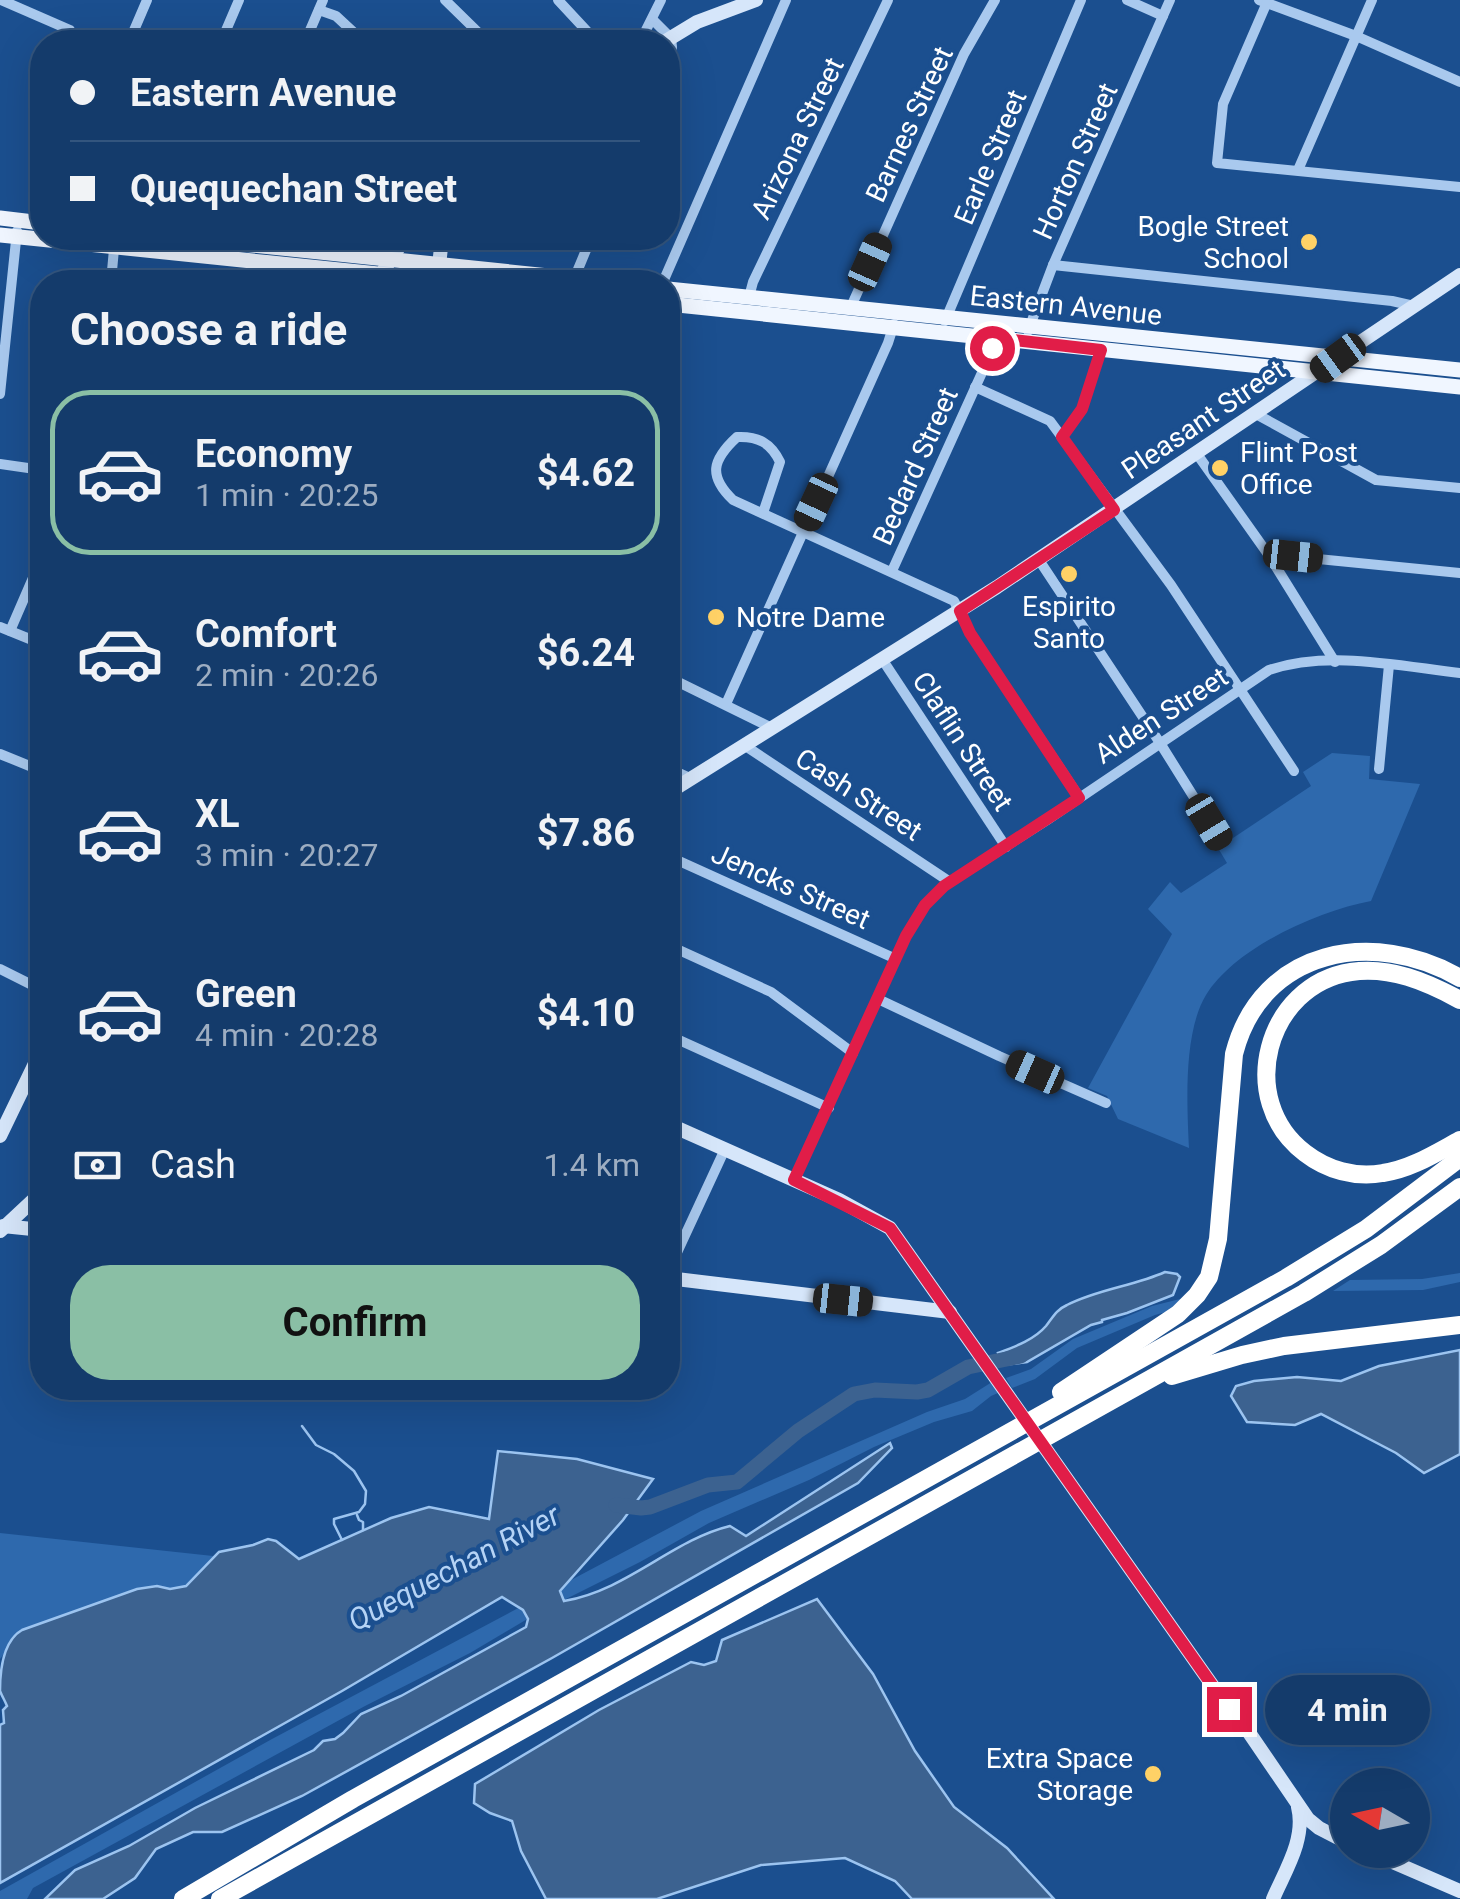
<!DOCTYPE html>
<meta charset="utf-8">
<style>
body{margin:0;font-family:Roboto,sans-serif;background:#214673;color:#f1f3f6;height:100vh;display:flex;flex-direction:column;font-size:38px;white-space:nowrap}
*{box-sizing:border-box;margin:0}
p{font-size:32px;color:#9dadc1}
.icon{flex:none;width:55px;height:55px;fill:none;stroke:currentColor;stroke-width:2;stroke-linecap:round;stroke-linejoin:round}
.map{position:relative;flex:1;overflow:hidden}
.sheet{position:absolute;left:30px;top:270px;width:650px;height:1130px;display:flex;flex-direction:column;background:#143b6b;border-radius:40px;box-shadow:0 10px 40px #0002,0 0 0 2px #33557e}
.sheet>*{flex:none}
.top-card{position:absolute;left:30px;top:30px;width:650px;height:220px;border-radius:40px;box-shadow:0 10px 40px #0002,0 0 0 2px #33557e;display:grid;align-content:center;height:220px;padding:0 40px;background:#143b6b}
.needle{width:65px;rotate:279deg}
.tools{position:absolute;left:1330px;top:1768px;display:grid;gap:20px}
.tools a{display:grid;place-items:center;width:100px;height:100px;border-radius:50%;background:#143b6b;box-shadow:0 10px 40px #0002,0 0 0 2px #33557e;font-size:50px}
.end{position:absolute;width:45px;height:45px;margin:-22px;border:12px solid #e11d48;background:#fff;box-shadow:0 0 0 5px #fff}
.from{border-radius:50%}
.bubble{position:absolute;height:70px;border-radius:35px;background:#143b6b;box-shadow:0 10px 40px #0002,0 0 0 2px #33557e;font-size:32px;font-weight:700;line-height:70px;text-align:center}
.car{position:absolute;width:30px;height:60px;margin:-30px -15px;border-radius:12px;box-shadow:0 0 8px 2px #0007;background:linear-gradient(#222 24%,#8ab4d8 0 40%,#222 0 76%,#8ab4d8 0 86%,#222 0)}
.top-card b{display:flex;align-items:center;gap:35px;height:95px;font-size:38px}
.top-card b+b{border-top:2px solid #33557e}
.top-card i{width:25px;height:25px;background:#f1f3f6}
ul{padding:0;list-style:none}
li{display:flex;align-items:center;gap:30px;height:165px;margin:0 20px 15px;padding:0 20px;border:5px solid transparent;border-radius:40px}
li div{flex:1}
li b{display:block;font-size:38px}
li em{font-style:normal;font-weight:700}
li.active{border-color:#8abfa5}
li>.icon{width:90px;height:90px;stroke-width:1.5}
h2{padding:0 40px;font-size:45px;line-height:120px}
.pay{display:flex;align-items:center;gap:25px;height:110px;padding:0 40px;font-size:38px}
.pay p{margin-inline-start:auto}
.cta{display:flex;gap:20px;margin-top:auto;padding:20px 40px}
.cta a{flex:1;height:115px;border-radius:40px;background:#8abfa5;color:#111;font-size:40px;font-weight:700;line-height:115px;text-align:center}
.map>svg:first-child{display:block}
.green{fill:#2e69ad}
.water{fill:#3c6290;stroke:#9cc4f0;stroke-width:2.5}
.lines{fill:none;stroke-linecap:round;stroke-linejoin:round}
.stream{stroke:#9cc4f0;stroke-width:2.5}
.river{stroke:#3c6290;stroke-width:15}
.street{stroke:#a9c9ee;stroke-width:10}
.secondary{stroke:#d6e6fa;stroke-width:14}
.primary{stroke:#f0f6ff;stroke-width:15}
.highway{stroke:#fff;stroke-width:18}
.route{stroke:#e11d48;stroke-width:12}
.poi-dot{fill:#ffd166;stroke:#1b4f8f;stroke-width:4}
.labels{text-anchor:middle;stroke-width:8;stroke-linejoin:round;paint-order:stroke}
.street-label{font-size:28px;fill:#fff;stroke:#1b4f8f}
.poi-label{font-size:28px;fill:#fff;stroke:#1b4f8f;text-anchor:end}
.water-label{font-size:30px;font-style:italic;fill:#b5d3f5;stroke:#1b4f8f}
</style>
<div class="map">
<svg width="1460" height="1899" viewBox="0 0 1460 1899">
<rect width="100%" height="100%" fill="#1b4f8f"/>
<g class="green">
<path d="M1332 753 1370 756 1369 779 1420 784 1371 901C1318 911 1236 947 1206 995 1183 1033 1187 1105 1189 1148L1118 1119 1107 1096 1088 1088 1172 934 1148 909 1170 882 1181 893 1227 863 1218 848 1311 786 1303 772Z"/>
<path d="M1460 1273V1282L1423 1290 1333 1291 1350 1280 1422 1279Z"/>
<path d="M1196 1295 1184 1307 1155 1315 1077 1348 1035 1379 1012 1388 1006 1378 1031 1369 1073 1339 1152 1306Z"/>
<path d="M992 1382 998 1393 991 1396 972 1411 934 1422 874 1447 809 1480 709 1523 640 1562 534 1615 470 1653 365 1706 33 1888 27 1899H0V1891L272 1739 701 1511 927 1412 965 1399Z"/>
<path d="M0 1533 213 1556 210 1563 204 1566 186 1586 170 1589 157 1586 137 1589 22 1630 0 1659Z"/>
</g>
<g class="water">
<path d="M1165 1272 1177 1274 1180 1277 1173 1295 1127 1313 1102 1320V1322L1091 1325 1027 1362 1003 1365 998 1353C1014 1347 1034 1340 1046 1326 1053 1317 1056 1310 1067 1305 1098 1289 1134 1286 1165 1272Z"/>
<path d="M1460 1350V1454L1424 1473 1396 1453 1321 1414 1295 1425 1247 1422 1231 1396 1236 1386 1254 1381 1297 1377 1341 1381 1379 1366Z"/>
<path d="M890 1443 892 1448 858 1483 552 1658 302 1796 222 1832H193L156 1849 135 1878 103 1899H45L75 1870 129 1846 195 1808 314 1750 323 1741 335 1739 343 1733 361 1714 401 1696 526 1627 528 1619 523 1610 502 1597 342 1691 0 1883V1725L4 1723 3 1710 7 1706C5 1701 2 1696 0 1691 0 1669 3 1641 22 1630L137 1589 157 1586 170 1589 186 1586 219 1552 253 1545 268 1539 276 1541 299 1559 391 1518 429 1507 489 1519 498 1451 577 1459 653 1479 623 1520 560 1591 564 1601C628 1590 672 1540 730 1526L746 1536Z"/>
<path d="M817 1599 873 1674 915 1751 954 1807 1007 1848 1054 1899H912L895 1881 845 1858 761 1865 657 1899H546L521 1851 512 1821 490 1813 474 1803 475 1784 599 1710 691 1662 704 1665 716 1661 722 1640Z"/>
</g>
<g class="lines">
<g class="stream">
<path d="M302 1426 316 1445 334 1454 354 1471 366 1491 365 1504 359 1512 334 1519V1524L342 1540"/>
<path d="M357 1515 359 1520 363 1522V1530"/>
</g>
<path class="river" d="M616 1505 641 1508 650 1507 708 1485 737 1482 798 1431 854 1394 875 1390 917 1392 928 1390 968 1367 1021 1356"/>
<g class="street">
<path d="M1 0 70 30"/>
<path d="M445 0 488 42"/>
<path d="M558 0 597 42"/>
<path d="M1127 0 1163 16"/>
<path d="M1259 0 1356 36 1460 82"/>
<path d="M1268 0 1223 104 1217 163 1460 187"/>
<path d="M319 10 336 16 364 42"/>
<path d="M653 20 671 38 672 47 668 63"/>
<path d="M129 42 147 0"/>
<path d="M221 42 239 0"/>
<path d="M305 42 323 0"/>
<path d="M640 42 661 0"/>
<path d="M1298 170 1372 0"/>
<path d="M1053 265 1392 301 1414 306"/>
<path d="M574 279 591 238"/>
<path d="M111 282 115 238"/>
<path d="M663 282 786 0"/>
<path d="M749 297 753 282 888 0"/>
<path d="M850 309 964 54 995 0"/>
<path d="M945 321 1081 0"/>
<path d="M1028 331 1053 265 1170 0"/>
<path d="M975 387 1050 421 1171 585 1294 771"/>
<path d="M0 394 17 231"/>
<path d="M1256 414 1376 480 1460 488"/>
<path d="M1062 437 1082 409 1101 350"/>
<path d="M1197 454 1268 554 1335 662"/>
<path d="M0 464 42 470"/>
<path d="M763 513 780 462C771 443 758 436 737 437 712 460 708 476 733 500L954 601 970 633 1079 797"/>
<path d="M1268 554 1460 573"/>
<path d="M1039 560 1160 743 1220 839"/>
<path d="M892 571 990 355 996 334"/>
<path d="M0 627 42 644"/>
<path d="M10 631 42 557"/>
<path d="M882 659 1006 847"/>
<path d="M668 677 772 728"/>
<path d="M726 704 888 343 894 324"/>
<path d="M744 745 950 882"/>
<path d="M0 754 42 771"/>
<path d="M668 768 690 778"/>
<path d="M1379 769 1389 665"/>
<path d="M668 856 896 959"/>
<path d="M668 945 771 992 853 1053"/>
<path d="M0 969 42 990"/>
<path d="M878 999 999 1056 1106 1103"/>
<path d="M668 1035 829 1108"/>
<path d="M794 1180 906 936 925 905 944 886 1047 820 1269 670C1329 650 1399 666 1460 673"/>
<path d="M668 1272 725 1149"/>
</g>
<g class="secondary">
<path d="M664 42 697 22 756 0"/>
<path d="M438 275 442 238"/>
<path d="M376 282 405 238"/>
<path d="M668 793 997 587 1460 275"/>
<path d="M668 1124 839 1200 890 1228 1229 1709 1248 1731 1308 1819 1319 1828 1348 1843"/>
<path d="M0 1136 42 1049"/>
<path d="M3 1226 42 1230"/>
<path d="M0 1231 42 1192"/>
<path d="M668 1278 950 1312"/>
<path d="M1365 1850 1460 1891"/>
<path d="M1273 1899C1285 1871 1306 1839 1298 1807"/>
</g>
<g class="primary">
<path d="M0 218 42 223"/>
<path d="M0 235 456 282"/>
<path d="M185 238 607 282"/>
<path d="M668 289 1460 370"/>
<path d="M668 304 1460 387"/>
</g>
<g class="highway">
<path d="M1460 1000C1427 982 1390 966 1351 972 1266 985 1235 1100 1305 1153 1327 1170 1355 1178 1383 1173 1411 1169 1436 1153 1460 1140"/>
<path d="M1172 1376 1242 1355 1284 1346 1460 1325"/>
<path d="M1061 1392 1178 1314 1197 1295 1209 1277 1218 1239 1234 1054C1261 948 1374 928 1460 978"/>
<path d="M183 1899 353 1799 1286 1278 1366 1229 1460 1158"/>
<path d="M220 1899 1304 1293 1381 1245 1460 1187"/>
</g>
</g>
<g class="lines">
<path class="route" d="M992 348 996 338 1101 350 1082 409 1062 437 1114 510 960 611 970 633 1079 798 944 886 925 905 906 936 794 1180 890 1228 1229 1709"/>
</g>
<g class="poi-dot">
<circle cx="1309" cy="242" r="10"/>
<circle cx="1220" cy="468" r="10"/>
<circle cx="1069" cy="574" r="10"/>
<circle cx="716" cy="617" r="10"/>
<circle cx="1153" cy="1774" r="10"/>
</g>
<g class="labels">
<g class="street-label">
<text transform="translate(909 124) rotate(-65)" y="10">Barnes Street</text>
<text transform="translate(797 138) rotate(-64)" y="10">Arizona Street</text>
<text transform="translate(990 157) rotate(-67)" y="10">Earle Street</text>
<text transform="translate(1075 161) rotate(-66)" y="10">Horton Street</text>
<text transform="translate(1066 305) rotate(6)" y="10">Eastern Avenue</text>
<text transform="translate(1203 419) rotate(-34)" y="10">Pleasant Street</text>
<text transform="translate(915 466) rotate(-66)" y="10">Bedard Street</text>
<text transform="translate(1161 715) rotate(-33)" y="10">Alden Street</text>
<text transform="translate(963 741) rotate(57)" y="10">Claflin Street</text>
<text transform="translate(859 794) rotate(33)" y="10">Cash Street</text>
<text transform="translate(791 886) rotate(24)" y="10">Jencks Street</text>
</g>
<g class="poi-label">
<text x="1289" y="236">Bogle Street<tspan x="1289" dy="32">School</tspan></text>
<text x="1240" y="462" text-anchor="start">Flint Post<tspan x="1240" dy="32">Office</tspan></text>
<text x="1069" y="616" text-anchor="middle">Espirito<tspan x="1069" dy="32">Santo</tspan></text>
<text x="736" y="627" text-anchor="start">Notre Dame</text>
<text x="1133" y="1768">Extra Space<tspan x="1133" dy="32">Storage</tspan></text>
</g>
<g class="water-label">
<text transform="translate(454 1568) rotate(-28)" y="10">Quequechan River</text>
</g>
</g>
</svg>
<div class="tools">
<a><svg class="needle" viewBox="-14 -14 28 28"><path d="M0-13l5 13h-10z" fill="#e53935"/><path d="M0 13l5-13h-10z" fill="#9dadc1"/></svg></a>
</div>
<i class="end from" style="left:992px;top:348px"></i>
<i class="end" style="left:1229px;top:1709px"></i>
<div class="bubble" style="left:1265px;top:1675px;width:165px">4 min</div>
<i class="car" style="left:870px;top:262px;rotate:24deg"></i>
<i class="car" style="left:1338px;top:358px;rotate:234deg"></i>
<i class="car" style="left:816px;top:502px;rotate:205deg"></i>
<i class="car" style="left:1293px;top:556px;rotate:96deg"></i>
<i class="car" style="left:1209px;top:822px;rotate:149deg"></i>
<i class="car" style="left:1035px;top:1072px;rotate:294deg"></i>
<i class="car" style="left:843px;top:1300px;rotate:96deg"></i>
<div class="top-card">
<b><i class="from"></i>Eastern Avenue</b>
<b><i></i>Quequechan Street</b>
</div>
<section class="sheet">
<h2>Choose a ride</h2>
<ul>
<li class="active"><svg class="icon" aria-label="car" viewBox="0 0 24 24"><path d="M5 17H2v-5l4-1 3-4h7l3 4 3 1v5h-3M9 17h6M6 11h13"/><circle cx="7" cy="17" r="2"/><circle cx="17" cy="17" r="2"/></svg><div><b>Economy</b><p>1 min · 20:25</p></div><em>$4.62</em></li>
<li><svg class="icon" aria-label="car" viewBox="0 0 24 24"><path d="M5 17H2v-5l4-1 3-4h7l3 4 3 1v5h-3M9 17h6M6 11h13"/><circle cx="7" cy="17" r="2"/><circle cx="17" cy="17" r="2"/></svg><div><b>Comfort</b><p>2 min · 20:26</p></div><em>$6.24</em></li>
<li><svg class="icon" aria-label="car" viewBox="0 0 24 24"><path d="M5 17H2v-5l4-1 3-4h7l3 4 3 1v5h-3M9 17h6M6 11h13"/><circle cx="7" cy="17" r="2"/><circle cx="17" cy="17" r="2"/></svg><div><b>XL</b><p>3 min · 20:27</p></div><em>$7.86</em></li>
<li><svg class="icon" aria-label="car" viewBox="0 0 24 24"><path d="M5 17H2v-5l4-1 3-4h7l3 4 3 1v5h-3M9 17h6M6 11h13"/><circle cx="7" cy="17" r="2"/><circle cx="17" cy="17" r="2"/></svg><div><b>Green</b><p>4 min · 20:28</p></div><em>$4.10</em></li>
</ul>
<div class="pay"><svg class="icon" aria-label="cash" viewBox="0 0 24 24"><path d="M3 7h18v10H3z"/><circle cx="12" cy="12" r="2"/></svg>Cash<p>1.4 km</p></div>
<div class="cta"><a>Confirm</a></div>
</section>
</div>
